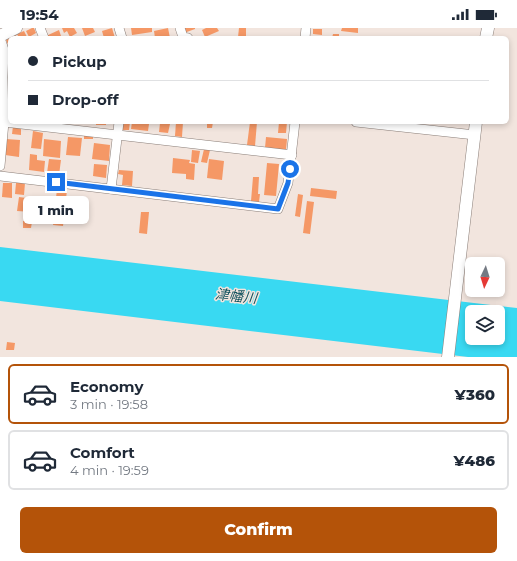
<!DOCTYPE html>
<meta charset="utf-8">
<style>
body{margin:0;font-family:Montserrat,"Noto Sans JP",sans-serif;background:#f6f6f7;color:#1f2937;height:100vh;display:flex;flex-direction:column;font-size:15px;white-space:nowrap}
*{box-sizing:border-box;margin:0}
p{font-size:13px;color:#747a83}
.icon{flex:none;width:22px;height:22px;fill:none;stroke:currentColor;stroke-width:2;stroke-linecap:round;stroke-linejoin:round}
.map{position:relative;height:329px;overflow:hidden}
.side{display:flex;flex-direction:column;background:#fff;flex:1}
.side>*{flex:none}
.guide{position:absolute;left:8px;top:8px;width:501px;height:88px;border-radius:6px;box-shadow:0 2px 6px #0003;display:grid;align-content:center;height:88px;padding:0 20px;background:#fff}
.needle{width:26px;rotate:184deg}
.buttons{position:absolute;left:465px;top:229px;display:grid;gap:8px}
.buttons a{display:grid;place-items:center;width:40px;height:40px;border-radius:6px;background:#fff;box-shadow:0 2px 6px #0003;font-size:20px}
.end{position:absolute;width:18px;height:18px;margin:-9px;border:5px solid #1a73e8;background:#fff;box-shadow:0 0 0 2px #fff}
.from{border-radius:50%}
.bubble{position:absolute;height:28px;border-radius:6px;background:#fff;box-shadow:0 2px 6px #0003;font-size:13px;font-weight:800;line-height:28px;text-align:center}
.guide b{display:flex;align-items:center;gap:14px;height:38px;font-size:15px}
.guide b+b{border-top:1px solid #e0e1e3}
.guide i{width:10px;height:10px;background:#1f2937}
ul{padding:7px 0 0;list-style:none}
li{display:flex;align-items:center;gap:12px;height:60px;margin:0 8px 6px;padding:0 12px;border:2px solid #e0e1e3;border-radius:6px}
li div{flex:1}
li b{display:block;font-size:15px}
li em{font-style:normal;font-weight:800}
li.current{border-color:#b45309}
li>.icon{width:36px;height:36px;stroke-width:1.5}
.primary-button{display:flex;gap:8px;margin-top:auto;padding:8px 20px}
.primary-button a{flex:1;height:46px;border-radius:6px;background:#b45309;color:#fff;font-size:16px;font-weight:800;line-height:46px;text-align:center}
.status{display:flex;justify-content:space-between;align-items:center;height:28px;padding:0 20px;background:#fff;direction:ltr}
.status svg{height:11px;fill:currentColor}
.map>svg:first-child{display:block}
.water{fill:#39d9f2;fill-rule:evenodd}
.building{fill:#f59866}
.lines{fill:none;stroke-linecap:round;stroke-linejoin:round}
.minor-casing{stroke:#8a7e78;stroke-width:10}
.tertiary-casing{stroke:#8a7e78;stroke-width:13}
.minor{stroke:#fff;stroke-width:9}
.tertiary{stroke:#fff;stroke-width:12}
.route{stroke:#1a73e8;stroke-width:5}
.labels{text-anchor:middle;stroke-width:3;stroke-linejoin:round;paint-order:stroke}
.water-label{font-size:14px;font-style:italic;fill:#14545f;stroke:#f2e5de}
</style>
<div class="status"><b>19:54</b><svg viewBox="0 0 49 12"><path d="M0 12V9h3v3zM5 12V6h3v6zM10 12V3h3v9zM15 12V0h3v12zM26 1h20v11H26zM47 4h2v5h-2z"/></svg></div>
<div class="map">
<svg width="517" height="329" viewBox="0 0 517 329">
<rect width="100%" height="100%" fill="#f2e5de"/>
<path class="water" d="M0 219 517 280V329H468L0 273ZM472 284H498V310H472Z"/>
<g class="building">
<path d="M32 0H34L36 5 29 9 26 3Z"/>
<path d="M62 0H74L77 5 70 9 67 3 64 5Z"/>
<path d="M82 0H93L95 4 85 8Z"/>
<path d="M112 0 115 10H104L102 3Z"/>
<path d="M131 0H152V4L132 7Z"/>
<path d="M168 0 170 10H155L154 3Z"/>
<path d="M182 0H195V1L184 5Z"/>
<path d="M206 0H217L219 3 205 9 202 2Z"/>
<path d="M239 0H246V10L238 9Z"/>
<path d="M342 0H358V5L341 3Z"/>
<path d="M313 1H322V7L313 6Z"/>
<path d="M59 2 61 8 57 10H47L46 8Z"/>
<path d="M24 3 27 9 19 10 17 6Z"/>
<path d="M333 6H339V10H332Z"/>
<path d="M16 7 17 10H10V18H9L6 12Z"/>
<path d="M151 8 152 10H140V9Z"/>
<rect x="96" y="94" width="10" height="3"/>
<path d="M122 94H130L129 102H121Z"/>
<path d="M132 94H142V95L149 96 148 103 131 101Z"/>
<path d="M176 94H183L182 109 175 108Z"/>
<path d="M207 94H213L212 100H207Z"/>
<path d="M250 94H257L255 118 247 117Z"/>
<path d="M279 94H287L286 105H278Z"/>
<path d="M160 95 170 96 168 105 159 104Z"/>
<path d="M13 98 21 99V107L12 106Z"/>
<path d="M33 103 43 105 41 121 31 120Z"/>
<path d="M84 107 93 108V111H84Z"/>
<path d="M68 109 82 110 80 128 66 127Z"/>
<path d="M266 109 287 111 286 122 265 120Z"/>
<path d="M6 111 20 112 19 129 5 127Z"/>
<path d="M44 111 61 113 60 130 43 128Z"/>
<path d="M94 115 110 117 109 133 92 131Z"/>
<path d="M204 121 210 122 207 135 201 134Z"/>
<path d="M192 122 200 123 198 135 191 134Z"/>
<path d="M30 126 37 127V132L45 133 44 144 29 142Z"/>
<path d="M173 130 190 132 189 135 195 136 194 152 186 151V146L172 145Z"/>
<path d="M49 131 61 132 59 147 47 145Z"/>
<path d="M209 131 224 133 222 152 207 150Z"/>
<path d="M267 135 279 136 276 168 264 167Z"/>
<path d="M94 136 107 137 106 150 93 148Z"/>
<path d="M119 142 133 143 132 158 122 157 123 147 118 146Z"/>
<path d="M253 149H259L258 166H260L259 174 251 173Z"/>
<path d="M3 155H12V170L2 169Z"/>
<path d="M16 155H25L24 167 15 166Z"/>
<path d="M311 160 337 163 336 171 310 168Z"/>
<path d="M57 161 67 162 63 198 53 197Z"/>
<path d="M298 166 303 167 300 189 295 188Z"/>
<path d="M19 169 34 171 32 184 17 183Z"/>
<path d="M307 173 314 174 310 206 303 205Z"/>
<path d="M141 184H149L147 206 139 205Z"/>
<path d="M23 193 32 194 31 200H23Z"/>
<path d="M7 314 15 315 14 322H6Z"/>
</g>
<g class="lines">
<g class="minor-casing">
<g id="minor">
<path d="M40 0 44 10"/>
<path d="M119 0 122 10"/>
<path d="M180 0 183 9 188 10"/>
<path d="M0 10 4 22 3 49 4 94 0 138"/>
<path d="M305 10 306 0"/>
<path d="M4 94 292 127"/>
<path d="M356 94 475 107"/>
<path d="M0 148 278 181 288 155 295 94"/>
<path d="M111 161 119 94"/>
</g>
</g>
<g class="tertiary-casing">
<g id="tertiary">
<path d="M0 8 16 0"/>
<path d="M486 10 488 0"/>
<path d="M448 329 476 94"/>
</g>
</g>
<use href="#minor" class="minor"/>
<use href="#tertiary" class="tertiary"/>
</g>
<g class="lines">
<path class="route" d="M56 154 278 181 288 155 290 141"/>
</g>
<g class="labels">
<g class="water-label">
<text transform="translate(236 268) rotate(6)" y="5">津幡川</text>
</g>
</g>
</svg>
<div class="buttons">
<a><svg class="needle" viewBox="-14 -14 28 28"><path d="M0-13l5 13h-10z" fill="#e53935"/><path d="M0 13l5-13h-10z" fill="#747a83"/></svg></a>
<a><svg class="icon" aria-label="layers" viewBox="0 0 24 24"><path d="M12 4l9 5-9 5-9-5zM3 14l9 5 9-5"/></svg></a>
</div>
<i class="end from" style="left:290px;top:141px"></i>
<i class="end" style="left:56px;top:154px"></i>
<div class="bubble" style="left:23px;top:168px;width:66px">1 min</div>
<div class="guide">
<b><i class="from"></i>Pickup</b>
<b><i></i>Drop-off</b>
</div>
</div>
<section class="side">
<ul>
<li class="current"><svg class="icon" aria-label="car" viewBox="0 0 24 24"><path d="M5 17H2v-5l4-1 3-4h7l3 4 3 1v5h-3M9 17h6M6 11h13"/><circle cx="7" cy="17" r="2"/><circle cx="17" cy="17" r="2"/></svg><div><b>Economy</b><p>3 min · 19:58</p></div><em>¥360</em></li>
<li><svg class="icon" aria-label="car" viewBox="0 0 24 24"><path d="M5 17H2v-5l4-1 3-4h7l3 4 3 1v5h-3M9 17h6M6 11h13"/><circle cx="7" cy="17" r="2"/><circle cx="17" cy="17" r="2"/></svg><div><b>Comfort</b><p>4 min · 19:59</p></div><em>¥486</em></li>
</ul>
<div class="primary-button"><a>Confirm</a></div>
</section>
